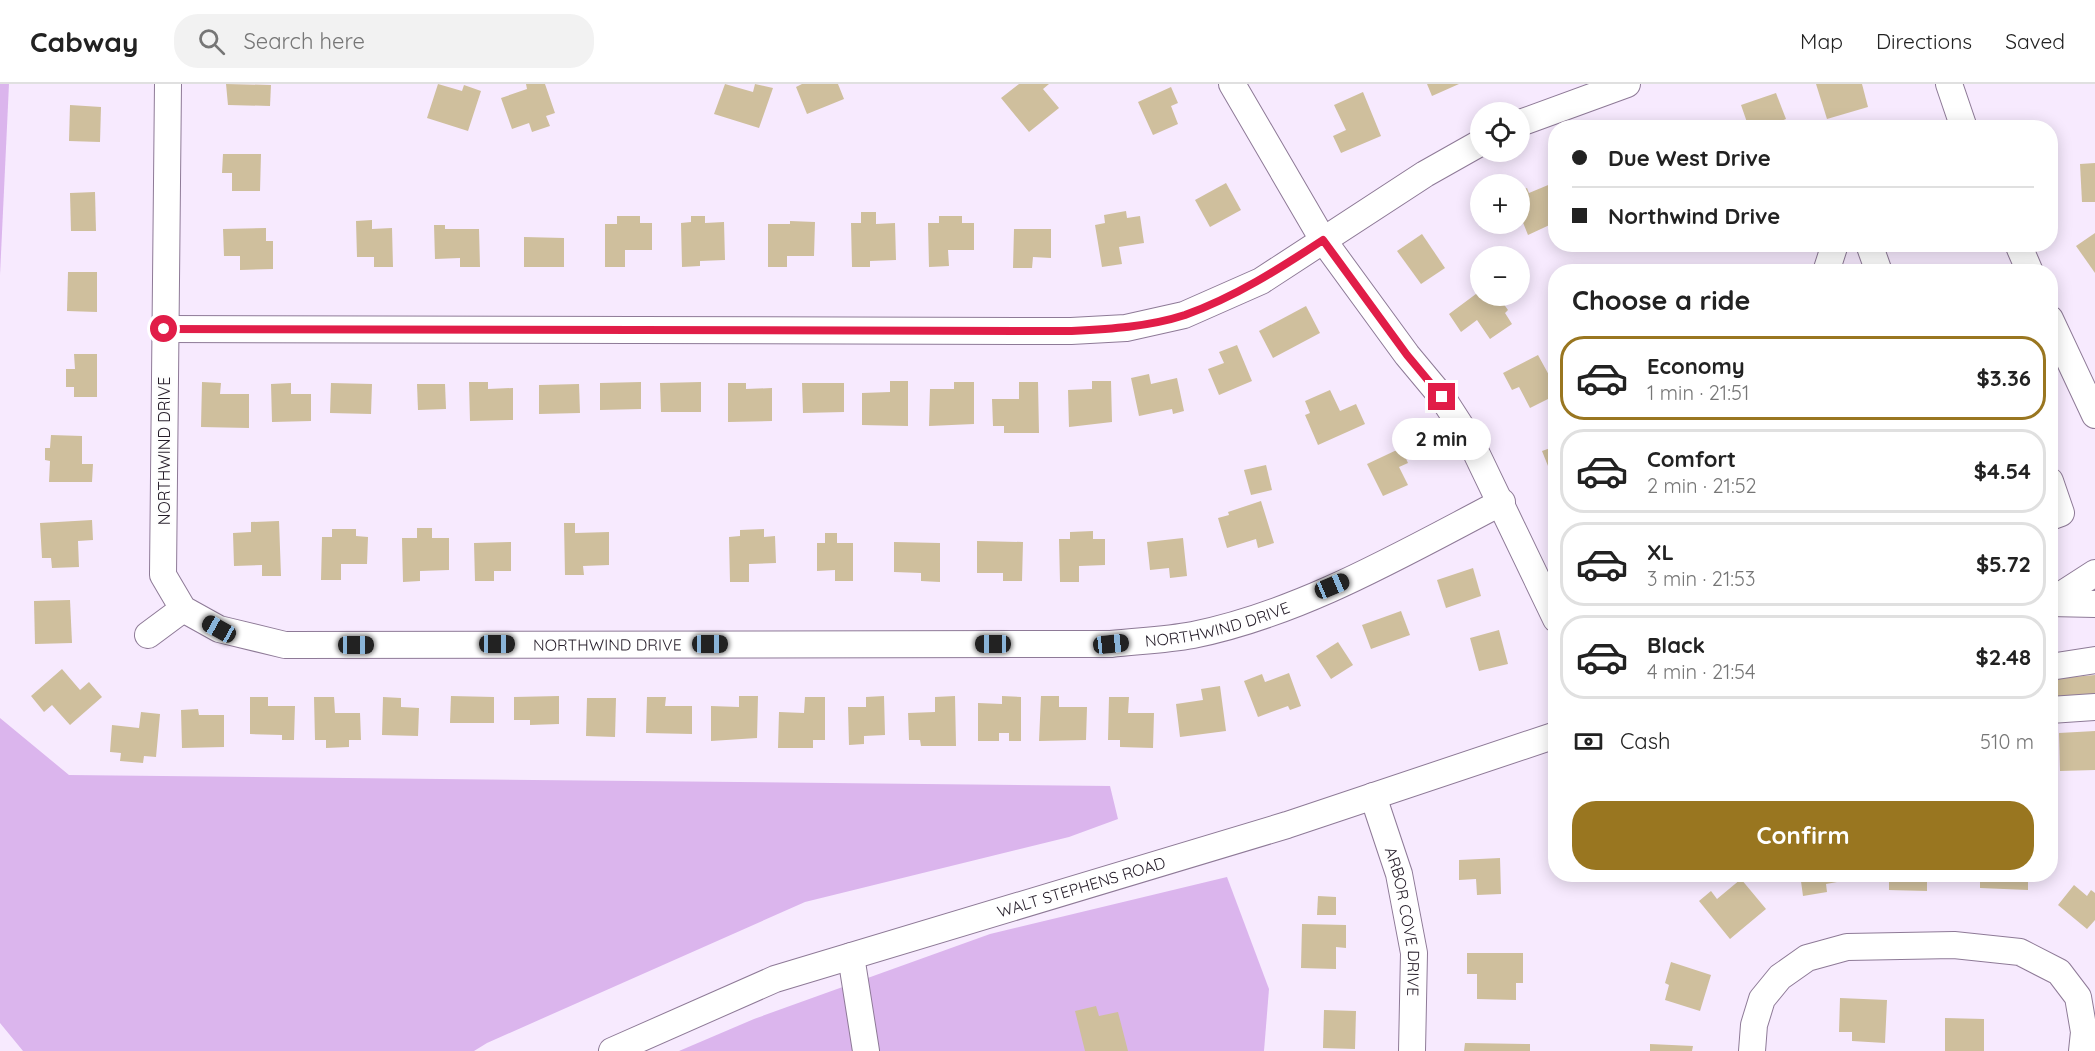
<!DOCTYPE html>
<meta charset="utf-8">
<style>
body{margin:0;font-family:Quicksand,sans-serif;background:#f2f2f2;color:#222;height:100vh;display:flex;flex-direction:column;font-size:22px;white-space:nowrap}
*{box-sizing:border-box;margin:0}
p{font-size:20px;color:#767676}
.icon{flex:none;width:33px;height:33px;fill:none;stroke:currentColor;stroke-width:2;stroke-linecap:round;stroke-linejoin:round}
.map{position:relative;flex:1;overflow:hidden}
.panel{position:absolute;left:1548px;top:180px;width:510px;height:618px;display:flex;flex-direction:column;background:#fff;border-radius:24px;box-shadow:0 3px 15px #0003}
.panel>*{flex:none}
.top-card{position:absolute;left:1548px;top:36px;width:510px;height:132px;border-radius:24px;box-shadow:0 3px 15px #0003;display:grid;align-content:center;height:132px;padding:0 24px;background:#fff}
.tools{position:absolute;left:1470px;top:18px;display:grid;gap:12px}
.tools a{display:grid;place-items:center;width:60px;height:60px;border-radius:50%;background:#fff;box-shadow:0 3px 15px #0003;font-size:30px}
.end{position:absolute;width:27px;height:27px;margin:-14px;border:8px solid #e11d48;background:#fff;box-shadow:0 0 0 3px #fff}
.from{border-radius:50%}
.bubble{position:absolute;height:42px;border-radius:21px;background:#fff;box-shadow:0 3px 15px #0003;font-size:20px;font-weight:800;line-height:42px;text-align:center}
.car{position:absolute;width:18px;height:36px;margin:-18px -9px;border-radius:8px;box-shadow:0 0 4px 2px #0007;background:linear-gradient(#222 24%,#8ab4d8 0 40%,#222 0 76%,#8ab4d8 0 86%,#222 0)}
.top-card b{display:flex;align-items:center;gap:21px;height:57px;font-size:22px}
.top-card b+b{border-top:2px solid #e0e0e0}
.top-card i{width:15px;height:15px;background:#222}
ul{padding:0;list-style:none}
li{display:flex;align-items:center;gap:18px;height:84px;margin:0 12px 9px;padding:0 12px;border:3px solid #e0e0e0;border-radius:24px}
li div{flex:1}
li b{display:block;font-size:22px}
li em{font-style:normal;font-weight:800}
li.current{border-color:#997620}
li>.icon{width:54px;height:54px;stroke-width:1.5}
h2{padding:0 24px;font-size:27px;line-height:72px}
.pay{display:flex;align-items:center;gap:15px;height:66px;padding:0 24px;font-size:22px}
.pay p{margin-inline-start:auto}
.button{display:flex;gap:12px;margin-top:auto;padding:12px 24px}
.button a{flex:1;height:69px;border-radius:24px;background:#997620;color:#fff;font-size:24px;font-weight:800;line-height:69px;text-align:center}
header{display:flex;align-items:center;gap:36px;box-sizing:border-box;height:84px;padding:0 30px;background:#fff;border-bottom:2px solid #e0e0e0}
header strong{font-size:28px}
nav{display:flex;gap:33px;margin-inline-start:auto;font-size:21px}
.search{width:420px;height:54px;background:#f2f2f2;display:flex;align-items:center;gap:15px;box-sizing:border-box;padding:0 21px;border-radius:24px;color:#767676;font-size:22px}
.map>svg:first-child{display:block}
.green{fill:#dbb5ed}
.building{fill:#cfbf9d}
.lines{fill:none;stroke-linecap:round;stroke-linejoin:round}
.minor-casing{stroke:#8e7a97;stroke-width:28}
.minor{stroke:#fff;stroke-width:26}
.route{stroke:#e11d48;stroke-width:8}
.labels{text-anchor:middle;stroke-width:4.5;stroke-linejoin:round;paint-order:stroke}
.street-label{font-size:16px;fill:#251d29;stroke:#fdfdfd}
</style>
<header>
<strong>Cabway</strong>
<div class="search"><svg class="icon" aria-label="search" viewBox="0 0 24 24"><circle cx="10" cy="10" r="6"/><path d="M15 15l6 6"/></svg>Search here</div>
<nav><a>Map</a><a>Directions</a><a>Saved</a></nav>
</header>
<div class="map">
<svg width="2095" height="967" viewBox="0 0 2095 967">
<rect width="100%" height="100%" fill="#f7eafe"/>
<g class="green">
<path d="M0 0H9L0 191Z"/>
<path d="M0 634 69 691 1110 702 1118 735 1069 753 805 818 487 959 474 967H23L0 939Z"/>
<path d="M1227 793 1269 905 1264 967H679L754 935 990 850Z"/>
</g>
<g class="building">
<path d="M226 0 271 1 270 22 228 21Z"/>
<path d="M438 0 462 7 464 1 481 7 468 47 427 34Z"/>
<path d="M526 0H545L555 29 546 32 550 42 532 48 529 39 512 45 501 14 527 5Z"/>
<path d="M725 0 753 8 755 0 773 4 759 44 714 30Z"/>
<path d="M802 0H838L844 15 807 30 796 3Z"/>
<path d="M1019 0H1049L1043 5 1059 24 1029 48 1001 14Z"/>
<path d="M1427 0H1459L1432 12Z"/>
<path d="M1816 0H1862L1868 23 1827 35Z"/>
<path d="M1171 3 1178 19 1171 22 1178 40 1153 51 1138 18Z"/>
<path d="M1363 8 1381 52 1341 69 1333 52 1346 46 1334 21Z"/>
<path d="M1776 9 1786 35 1764 44H1749L1741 21Z"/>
<path d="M70 21 101 23 100 58 69 57Z"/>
<path d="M1707 36 1709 44H1685V43Z"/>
<path d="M223 70H261L260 107H232V89H222Z"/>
<path d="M2095 79V118H2082L2080 80Z"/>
<path d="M1226 99 1241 126 1210 143 1195 116Z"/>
<path d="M1553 99 1556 138 1528 151 1520 131V107L1527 104 1529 109Z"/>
<path d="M95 108 96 147H71L70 109Z"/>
<path d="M1126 127 1127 134 1140 132 1144 159 1119 163 1122 180 1102 183 1095 141 1105 139 1104 131Z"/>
<path d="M861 128H876V140L895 139 896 176 870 177V183H852L851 139H861Z"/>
<path d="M617 132H640V139H652V166H625V183H605V140H617Z"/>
<path d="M691 132H705V139L724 138 725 176 700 177V182L682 183 681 139 691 138Z"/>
<path d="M939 132H962V139H974V166H948L949 182 929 183 928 139H939Z"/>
<path d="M372 136V145L392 144 393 183H374V173H357L356 137Z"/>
<path d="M790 137 815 138 814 172H787V183H768V140H790Z"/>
<path d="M434 141H445V145H479L480 183H460V174L435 175Z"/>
<path d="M266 144V157H273V185L240 186V172H224L223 145Z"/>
<path d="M1014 145H1051V174L1033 173 1032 184H1013Z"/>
<path d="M2095 149V189L2076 162Z"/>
<path d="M1422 150 1445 184 1421 200 1397 167Z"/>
<path d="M524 153 564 154V183H524Z"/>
<path d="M68 188H97V228L67 227Z"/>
<path d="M1480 207V212H1498L1508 226 1505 229 1512 240 1490 255 1477 236 1461 248 1449 230Z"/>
<path d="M1306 222 1320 249 1273 274 1259 247Z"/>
<path d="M1237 261 1252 297 1219 311 1208 285 1224 279 1219 268Z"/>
<path d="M74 270H97V313H74V303H66V285H75Z"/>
<path d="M1538 271 1556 304V311L1530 324 1519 303 1512 306 1503 289Z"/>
<path d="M1149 290 1151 300 1177 294 1184 327 1173 330 1172 325 1139 332 1131 294Z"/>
<path d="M890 297H908V342L862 341V309L890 308Z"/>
<path d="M1092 297H1111L1112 338 1069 343 1068 306 1092 305Z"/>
<path d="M202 298 221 299 220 310H249V344L201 343Z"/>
<path d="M469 298H488V305L513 304V336L470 337Z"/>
<path d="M641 298V325L600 326V299Z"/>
<path d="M701 298V328H661L660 299Z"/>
<path d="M954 298H974V340L929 342 930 305H954Z"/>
<path d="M1019 298H1038L1039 349H1004V342H993L992 315H1019Z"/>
<path d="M291 299V310H311V337L272 338 271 300Z"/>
<path d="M331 299 372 300 371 330 330 329Z"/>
<path d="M728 299H746V305L772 304V337L728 338Z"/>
<path d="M802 299H844V328L803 329Z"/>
<path d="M417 300H445L446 325 418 326Z"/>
<path d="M579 300 580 329 539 330V301Z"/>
<path d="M1330 306 1340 327 1356 320 1365 340 1318 361 1305 331 1310 329 1305 317Z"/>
<path d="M51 351 82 352V380H93L92 398H49L50 377 45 376V364H50Z"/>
<path d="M1556 362V385L1550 387 1542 367Z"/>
<path d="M1401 364 1408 379 1399 383 1408 401 1383 412 1367 380Z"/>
<path d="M1266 381 1272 406 1251 411 1244 386Z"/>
<path d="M1261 417 1274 459 1258 464 1256 455 1227 464 1218 434 1229 431 1228 428Z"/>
<path d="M92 436 93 456 78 457 79 483 52 484 51 474H42L40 439Z"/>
<path d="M279 437 281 492H262V481L234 482 233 449 251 448V438Z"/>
<path d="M564 439H575V449L609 448V481L583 482 584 491H565Z"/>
<path d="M417 444H432V454H449V486L420 487V497L403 498 402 454H417Z"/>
<path d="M332 445H356V452L368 453 367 480H341V496H321L322 453H332Z"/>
<path d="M764 445V453L775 452 776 479 749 480V498H730L729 453 740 452V446Z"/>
<path d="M1093 447V455H1105V481L1079 482V498H1060L1059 455H1070V448Z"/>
<path d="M825 449H837V459H853V497H835V486L817 487V459H825Z"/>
<path d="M1183 454 1187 492 1170 494 1169 484 1150 486 1147 458Z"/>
<path d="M977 457 1023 458 1022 497H1003V489H977Z"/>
<path d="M511 458V487H494V497H475L474 459Z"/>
<path d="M894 458 940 459V498L921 497V489L894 488Z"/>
<path d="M1473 484 1481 512 1446 524 1437 496Z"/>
<path d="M70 516 72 559 35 560 34 517Z"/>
<path d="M1401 527 1410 551 1371 565 1362 541Z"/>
<path d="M1499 546 1508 580 1479 587 1470 554Z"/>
<path d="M1338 558 1353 581 1331 595 1316 572Z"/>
<path d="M62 585 80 606 89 598 102 613 70 641 52 621 44 628 31 612Z"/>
<path d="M1289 589 1301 622 1290 626 1288 622 1258 633 1244 597 1262 590 1265 598Z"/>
<path d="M2095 591V613L2050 618V595Z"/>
<path d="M1220 602 1226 647 1180 653 1176 620 1203 616 1201 605Z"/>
<path d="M451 612 494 613V639H450Z"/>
<path d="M559 612V640L530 641V636H514V613Z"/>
<path d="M739 612H758L757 654 711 657V622L739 623Z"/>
<path d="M884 612 885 651 864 652V660L849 661 848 623H866V613Z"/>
<path d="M955 612 956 662H921L920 656H909L908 629 935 628V613Z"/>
<path d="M1002 612 1021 613V657H1009V649H999V657H978V619L1002 620Z"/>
<path d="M1041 612H1059V623H1087L1086 656 1039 657Z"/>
<path d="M250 613H268V622H295L294 656H282V651L250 650Z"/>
<path d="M314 613H334L335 629H360L361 656H349V663L326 664V656H315Z"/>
<path d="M383 613 401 614V623L419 624 418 652 382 651Z"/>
<path d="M647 613H666L665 622H692V650L646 649Z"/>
<path d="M805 613H825V656H813V664H778L779 628 804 629Z"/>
<path d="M1109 613H1129L1128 629H1154L1153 664 1120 663V656H1108Z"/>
<path d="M587 614H616L615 653 586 652Z"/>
<path d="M198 625 199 631H224V663L182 664 181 626Z"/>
<path d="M141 628 160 630 156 673 144 672 143 679 120 677 121 669 110 668 112 641 139 644Z"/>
<path d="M2095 647V686L2060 687 2059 649Z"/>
<path d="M1500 774 1501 810 1477 811 1476 795 1459 796V776Z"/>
<path d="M1800 790H1847L1848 796 1826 800 1827 808 1803 812Z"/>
<path d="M1889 790H1927V807L1889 806Z"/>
<path d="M1980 790H2028V806L1980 804Z"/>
<path d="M1741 795 1766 825 1730 855 1699 817 1711 807 1717 815Z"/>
<path d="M2074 801 2087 812 2091 806 2095 809V836L2087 845 2058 821Z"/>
<path d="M1318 812 1336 813V831H1317Z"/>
<path d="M1302 840 1346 841V864L1336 863V885L1301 884Z"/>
<path d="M1467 869H1523V899H1516V916L1477 915V890H1467Z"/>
<path d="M1671 878 1711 891 1700 927 1665 916 1669 901 1665 899Z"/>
<path d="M1840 914 1887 916 1885 959 1852 957V948H1839Z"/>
<path d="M1096 922 1099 932 1118 928 1128 967H1085L1075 927Z"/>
<path d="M1324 926 1356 927 1355 965 1323 964Z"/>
<path d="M1945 934 1984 935V967H1945Z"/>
<path d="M1465 959 1530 960V967H1464Z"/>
<path d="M1650 960 1693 962 1692 967H1650Z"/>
</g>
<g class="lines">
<g class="minor-casing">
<g id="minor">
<path id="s1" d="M168 0 163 491 183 525 219 545 285 561 1111 560C1138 557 1166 556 1193 551 1302 529 1404 469 1502 418"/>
<path d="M1232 0 1323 156 1407 271 1442 313 1471 358 1556 535"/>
<path d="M1949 0 1964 44"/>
<path d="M1520 39 1627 0"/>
<path d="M1869 160 1879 188"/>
<path d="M2018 160 2030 188"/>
<path d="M1826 188 1835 160"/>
<path d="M2050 235 2095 331"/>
<path d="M164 245 1071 247 1126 244 1184 231 1261 197 1425 90 1480 59"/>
<path d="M2050 397 2061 429 2050 433"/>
<path d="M2050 518 2095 489"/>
<path d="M2050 519 2095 520"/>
<path d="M148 551 183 525"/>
<path d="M2050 583 2095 576"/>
<path d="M2050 626 2095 623"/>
<path id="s2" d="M1373 712 1399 790 1414 869 1412 967"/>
<path d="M851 872 866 967"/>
<path id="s3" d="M612 967 775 895 1287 741 1556 651"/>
<path d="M1752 967 1754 941 1762 915 1780 893 1807 874 1847 863 1954 861 2020 868 2059 888 2078 913 2084 948 2082 967"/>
</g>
</g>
<use href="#minor" class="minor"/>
</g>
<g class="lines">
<path class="route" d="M164 245 1071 247C1109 245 1148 243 1185 231 1235 213 1279 185 1323 156L1407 271 1442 313"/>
</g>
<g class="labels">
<g class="street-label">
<text transform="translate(164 367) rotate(-90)" y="6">NORTHWIND DRIVE</text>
<text dy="6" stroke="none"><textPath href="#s1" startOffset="1574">NORTHWIND DRIVE</textPath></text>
<text dy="6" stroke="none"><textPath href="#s1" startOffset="962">NORTHWIND DRIVE</textPath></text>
<text dy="6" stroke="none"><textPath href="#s3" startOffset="498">WALT STEPHENS ROAD</textPath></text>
<text dy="6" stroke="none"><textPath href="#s2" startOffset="130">ARBOR COVE DRIVE</textPath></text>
</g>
</g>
</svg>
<div class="tools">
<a><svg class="icon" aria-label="locate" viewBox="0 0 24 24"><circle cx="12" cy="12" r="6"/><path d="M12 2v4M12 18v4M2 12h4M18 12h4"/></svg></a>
<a>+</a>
<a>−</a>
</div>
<i class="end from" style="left:164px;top:245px"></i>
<i class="end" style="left:1442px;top:313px"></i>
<div class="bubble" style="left:1392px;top:334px;width:99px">2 min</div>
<i class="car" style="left:1332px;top:502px;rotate:67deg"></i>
<i class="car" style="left:219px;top:545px;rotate:299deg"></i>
<i class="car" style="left:497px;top:560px;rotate:90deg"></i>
<i class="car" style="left:710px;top:560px;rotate:90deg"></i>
<i class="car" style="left:993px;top:560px;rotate:270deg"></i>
<i class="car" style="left:1111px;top:560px;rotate:84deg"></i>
<i class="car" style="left:356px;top:561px;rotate:90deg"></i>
<div class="top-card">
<b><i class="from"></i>Due West Drive</b>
<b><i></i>Northwind Drive</b>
</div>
<section class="panel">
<h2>Choose a ride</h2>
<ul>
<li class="current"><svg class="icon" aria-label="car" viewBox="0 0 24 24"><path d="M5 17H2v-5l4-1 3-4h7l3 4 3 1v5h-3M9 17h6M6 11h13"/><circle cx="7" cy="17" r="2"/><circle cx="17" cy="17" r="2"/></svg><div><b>Economy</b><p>1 min · 21:51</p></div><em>$3.36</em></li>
<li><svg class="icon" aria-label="car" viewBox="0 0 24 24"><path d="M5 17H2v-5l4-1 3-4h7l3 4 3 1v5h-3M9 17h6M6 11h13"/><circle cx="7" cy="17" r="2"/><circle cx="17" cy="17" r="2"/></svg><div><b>Comfort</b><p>2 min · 21:52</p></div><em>$4.54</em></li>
<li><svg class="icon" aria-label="car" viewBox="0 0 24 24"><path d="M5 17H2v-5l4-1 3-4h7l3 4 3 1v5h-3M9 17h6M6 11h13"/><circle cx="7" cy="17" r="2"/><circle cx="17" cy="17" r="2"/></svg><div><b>XL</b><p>3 min · 21:53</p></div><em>$5.72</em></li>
<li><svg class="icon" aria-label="car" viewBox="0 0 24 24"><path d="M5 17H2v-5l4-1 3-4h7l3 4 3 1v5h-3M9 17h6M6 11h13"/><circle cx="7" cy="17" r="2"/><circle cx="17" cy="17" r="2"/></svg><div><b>Black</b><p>4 min · 21:54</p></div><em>$2.48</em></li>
</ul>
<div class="pay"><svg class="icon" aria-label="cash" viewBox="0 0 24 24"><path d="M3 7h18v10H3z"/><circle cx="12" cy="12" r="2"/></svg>Cash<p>510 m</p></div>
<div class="button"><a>Confirm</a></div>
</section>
</div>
